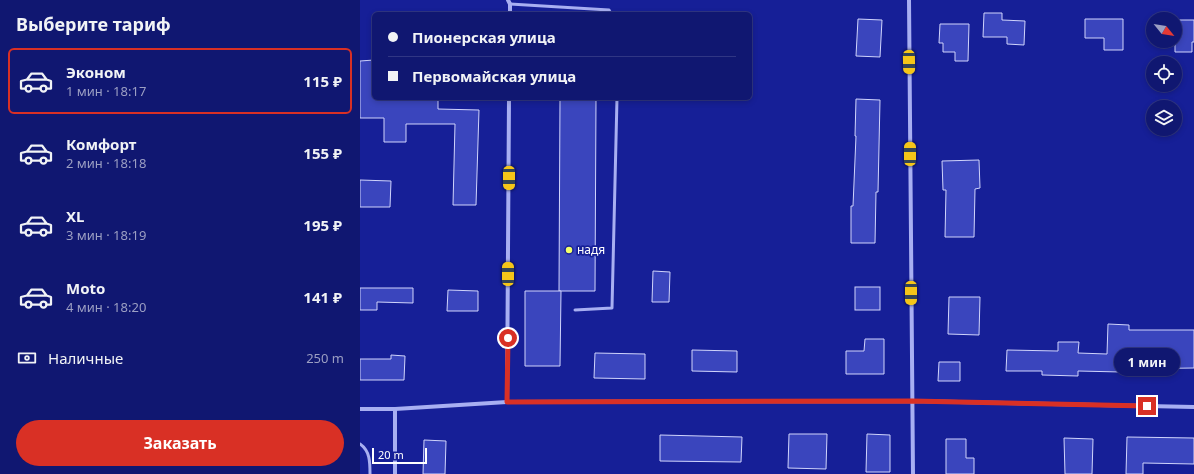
<!DOCTYPE html>
<html lang="ru">
<meta charset="utf-8">
<style>
body{margin:0;font-family:"Noto Sans",sans-serif;background:#1e2479;color:#f1f3f6;height:100vh;display:flex;flex-direction:column;font-size:15px;white-space:nowrap}
*{box-sizing:border-box;margin:0}
p{font-size:13px;color:#9c9fc3}
.icon{flex:none;width:22px;height:22px;fill:none;stroke:currentColor;stroke-width:2;stroke-linecap:round;stroke-linejoin:round}
.map{position:relative;flex:1;overflow:hidden}
.sheet{display:flex;flex-direction:column;background:#101771;width:360px}
.sheet>*{flex:none}
.banner{position:absolute;left:12px;top:12px;width:380px;height:88px;border-radius:6px;box-shadow:0 2px 6px #0003,0 0 0 1px #303684;display:grid;align-content:center;height:88px;padding:0 16px;background:#101771}
.needle{width:26px;rotate:120deg}
.controls{position:absolute;left:786px;top:12px;display:grid;gap:8px}
.controls a{display:grid;place-items:center;width:36px;height:36px;border-radius:50%;background:#101771;box-shadow:0 2px 6px #0003,0 0 0 1px #303684;font-size:20px}
.scale{position:absolute;left:12px;bottom:10px;width:55px;box-sizing:border-box;padding-left:4px;border:2px solid #fff;border-top:0;font-size:11px;line-height:14px;white-space:nowrap;color:#fff;-webkit-text-stroke:3px #161f97;paint-order:stroke}
.end{position:absolute;width:18px;height:18px;margin:-9px;border:5px solid #d93025;background:#fff;box-shadow:0 0 0 2px #fff}
.from{border-radius:50%}
.bubble{position:absolute;height:28px;border-radius:14px;background:#101771;box-shadow:0 2px 6px #0003,0 0 0 1px #303684;font-size:13px;font-weight:700;line-height:28px;text-align:center}
.car{position:absolute;width:12px;height:24px;margin:-12px -6px;border-radius:5px;box-shadow:0 0 3px 1px #0007;background:linear-gradient(#f5c518 24%,#345 0 40%,#f5c518 0 76%,#345 0 86%,#f5c518 0)}
.banner b{display:flex;align-items:center;gap:14px;height:38px;font-size:15px}
.banner b+b{border-top:1px solid #303684}
.banner i{width:10px;height:10px;background:#f1f3f6}
ul{padding:0;list-style:none}
li{display:flex;align-items:center;gap:12px;height:66px;margin:0 8px 6px;padding:0 8px;border:2px solid transparent;border-radius:6px}
li div{flex:1}
li b{display:block;font-size:15px}
li em{font-style:normal;font-weight:700}
li.on{border-color:#d93025}
li>.icon{width:36px;height:36px;stroke-width:1.5}
h2{padding:0 16px;font-size:18px;line-height:48px}
.pay{display:flex;align-items:center;gap:10px;height:44px;padding:0 16px;font-size:15px}
.pay p{margin-inline-start:auto}
.button{display:flex;gap:8px;margin-top:auto;padding:8px 16px}
.button a{flex:1;height:46px;border-radius:24px;background:#d93025;color:#fff;font-size:16px;font-weight:700;line-height:46px;text-align:center}
main{display:flex;flex:1;min-height:0}
.map>svg:first-child{display:block}
.building{fill:#3a45bd;stroke:#d0d4fc}
.lines{fill:none;stroke-linecap:round;stroke-linejoin:round}
.service{stroke:#a8aff2;stroke-width:3}
.minor{stroke:#a8aff2;stroke-width:4}
.route{stroke:#d93025;stroke-width:5}
.poi-dot{fill:#f3ff69;stroke:#161f97;stroke-width:1.5}
.labels{text-anchor:middle;stroke-width:3.5;stroke-linejoin:round;paint-order:stroke}
.poi-label{font-size:12px;fill:#fff;stroke:#161f97;text-anchor:start}
</style>
<main>
<section class="sheet">
<h2>Выберите тариф</h2>
<ul>
<li class="on"><svg class="icon" aria-label="car" viewBox="0 0 24 24"><path d="M5 17H2v-5l4-1 3-4h7l3 4 3 1v5h-3M9 17h6M6 11h13"/><circle cx="7" cy="17" r="2"/><circle cx="17" cy="17" r="2"/></svg><div><b>Эконом</b><p>1 мин · 18:17</p></div><em>115 ₽</em></li>
<li><svg class="icon" aria-label="car" viewBox="0 0 24 24"><path d="M5 17H2v-5l4-1 3-4h7l3 4 3 1v5h-3M9 17h6M6 11h13"/><circle cx="7" cy="17" r="2"/><circle cx="17" cy="17" r="2"/></svg><div><b>Комфорт</b><p>2 мин · 18:18</p></div><em>155 ₽</em></li>
<li><svg class="icon" aria-label="car" viewBox="0 0 24 24"><path d="M5 17H2v-5l4-1 3-4h7l3 4 3 1v5h-3M9 17h6M6 11h13"/><circle cx="7" cy="17" r="2"/><circle cx="17" cy="17" r="2"/></svg><div><b>XL</b><p>3 мин · 18:19</p></div><em>195 ₽</em></li>
<li><svg class="icon" aria-label="car" viewBox="0 0 24 24"><path d="M5 17H2v-5l4-1 3-4h7l3 4 3 1v5h-3M9 17h6M6 11h13"/><circle cx="7" cy="17" r="2"/><circle cx="17" cy="17" r="2"/></svg><div><b>Moto</b><p>4 мин · 18:20</p></div><em>141 ₽</em></li>
</ul>
<div class="pay"><svg class="icon" aria-label="cash" viewBox="0 0 24 24"><path d="M3 7h18v10H3z"/><circle cx="12" cy="12" r="2"/></svg>Наличные<p>250 m</p></div>
<div class="button"><a>Заказать</a></div>
</section>
<div class="map">
<svg width="834" height="474" viewBox="0 0 834 474">
<rect width="100%" height="100%" fill="#161f97"/>
<g class="building">
<path d="M624 13H642V20L665 21 664 45 647 44V37H623Z"/>
<path d="M498 19 522 20 520 57 496 56Z"/>
<path d="M725 19H763V50H744V38H725Z"/>
<path d="M815 20H834V42H832V52H815Z"/>
<path d="M580 24H609L608 61H595V52H583V43H579Z"/>
<path d="M14 60V98H78V109L119 110 116 205H93L95 124H46V142H24V118H0V61Z"/>
<path d="M200 98H236L235 291H199Z"/>
<path d="M496 99 520 100 518 192H516L515 243H491V206H493L496 136H495Z"/>
<path d="M619 160 620 188 615 189 614 237H585L586 190H583L582 161Z"/>
<path d="M0 180 31 181 30 207H0Z"/>
<path d="M293 271 310 272 309 302H292Z"/>
<rect x="495" y="287" width="25" height="23"/>
<path d="M0 288H53V303L17 302V310H0Z"/>
<path d="M88 290 118 291V311H87Z"/>
<path d="M165 291H201L200 366H165Z"/>
<path d="M589 297H620L619 335 588 334Z"/>
<path d="M748 324 769 325V330H834V368L761 369V372L718 371V376L682 375V371H646L647 350 698 351V342H719L718 353 747 354Z"/>
<path d="M505 339H524V374H486V351H504Z"/>
<path d="M332 350 377 351V372L332 371Z"/>
<path d="M235 353 285 354V379L234 378Z"/>
<path d="M31 355 45 356 44 380H0V359H31Z"/>
<path d="M579 362H600V381H578Z"/>
<path d="M429 434H467L466 469 428 468Z"/>
<path d="M507 434 530 435V472H506Z"/>
<path d="M300 435 382 437 381 462 300 461Z"/>
<path d="M767 437 834 438V464L783 463V474H766Z"/>
<path d="M704 438 733 439 732 474H705Z"/>
<path d="M586 439H606V458H614V474H586Z"/>
<path d="M64 440 86 441 85 474H63Z"/>
</g>
<g class="lines">
<g class="service">
<path d="M150 4 249 10 251 14"/>
<path d="M215 310 252 308 257 98"/>
<path d="M0 444C10 451 10 462 10 474"/>
</g>
<g class="minor">
<path d="M148 0 150 4V14"/>
<path d="M549 0 553 474"/>
<path d="M147 402 149 98"/>
<path d="M0 409H35L147 402 552 401 834 407"/>
<path d="M35 409V474"/>
</g>
</g>
<g class="lines">
<path class="route" d="M148 338 147 402 552 401 787 406"/>
</g>
<circle class="poi-dot" cx="209" cy="250" r="4"/>
<g class="labels">
<g class="poi-label">
<text x="217" y="254">надя</text>
</g>
</g>
</svg>
<div class="controls">
<a><svg class="needle" viewBox="-14 -14 28 28"><path d="M0-13l5 13h-10z" fill="#e53935"/><path d="M0 13l5-13h-10z" fill="#9c9fc3"/></svg></a>
<a><svg class="icon" aria-label="locate" viewBox="0 0 24 24"><circle cx="12" cy="12" r="6"/><path d="M12 2v4M12 18v4M2 12h4M18 12h4"/></svg></a>
<a><svg class="icon" aria-label="layers" viewBox="0 0 24 24"><path d="M12 4l9 5-9 5-9-5zM3 14l9 5 9-5"/></svg></a>
</div>
<div class="scale">20 m</div>
<i class="end from" style="left:148px;top:338px"></i>
<i class="end" style="left:787px;top:406px"></i>
<div class="bubble" style="left:754px;top:348px;width:66px">1 мин</div>
<i class="car" style="left:549px;top:62px;rotate:179deg"></i>
<i class="car" style="left:550px;top:154px;rotate:0deg"></i>
<i class="car" style="left:149px;top:178px;rotate:180deg"></i>
<i class="car" style="left:148px;top:274px;rotate:0deg"></i>
<i class="car" style="left:551px;top:293px;rotate:180deg"></i>
<div class="banner">
<b><i class="from"></i>Пионерская улица</b>
<b><i></i>Первомайская улица</b>
</div>
</div>
</main>
